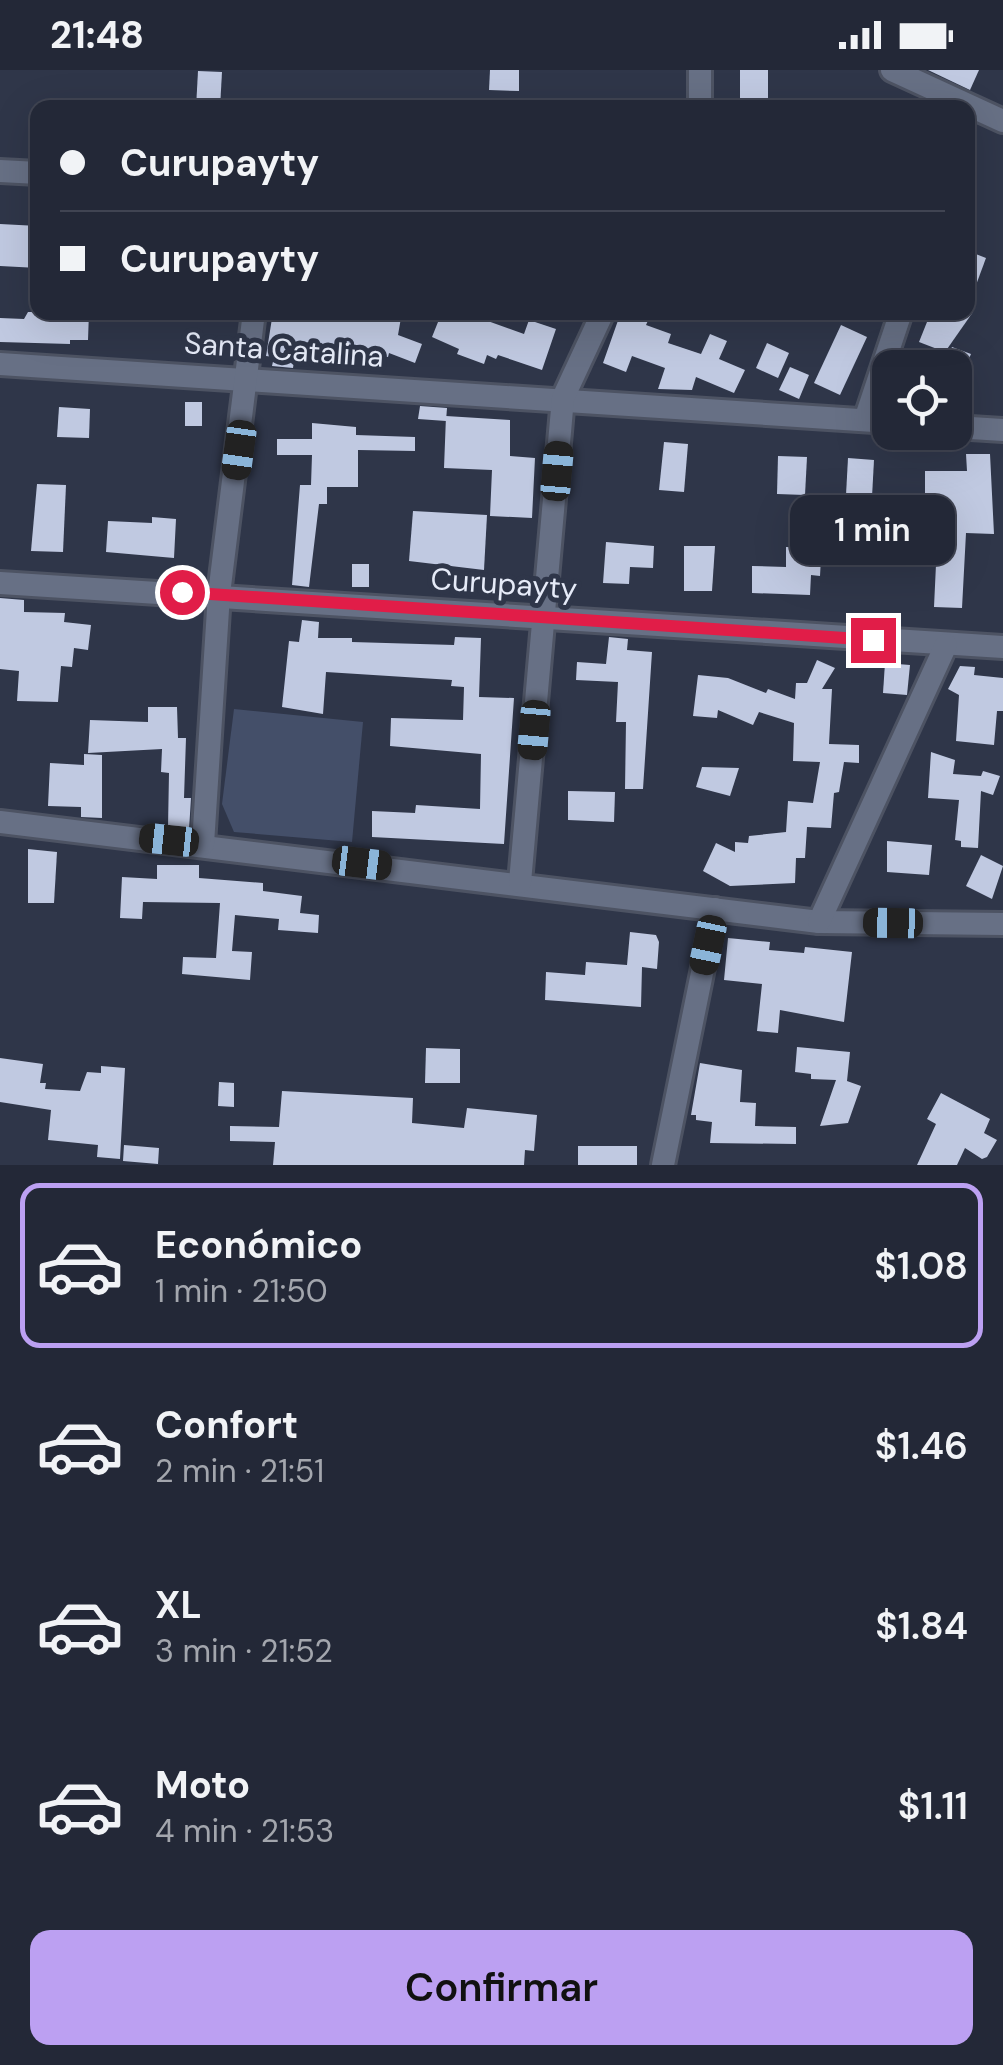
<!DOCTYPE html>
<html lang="es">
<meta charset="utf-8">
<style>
body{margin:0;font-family:"DM Sans",sans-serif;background:#2b303f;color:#f1f3f6;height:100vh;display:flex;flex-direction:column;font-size:38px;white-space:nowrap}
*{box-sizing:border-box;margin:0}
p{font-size:32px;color:#a3a6ad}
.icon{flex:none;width:55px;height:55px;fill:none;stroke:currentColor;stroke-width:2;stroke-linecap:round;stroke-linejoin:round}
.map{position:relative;height:1095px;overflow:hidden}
.side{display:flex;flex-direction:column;background:#232837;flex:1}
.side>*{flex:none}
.hud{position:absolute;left:30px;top:30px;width:945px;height:220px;border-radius:20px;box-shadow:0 10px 40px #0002,0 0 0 2px #404452;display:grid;align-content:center;height:220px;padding:0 30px;background:#232837}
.controls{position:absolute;left:872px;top:280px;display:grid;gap:20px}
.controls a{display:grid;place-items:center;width:100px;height:100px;border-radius:20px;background:#232837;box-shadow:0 10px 40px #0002,0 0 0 2px #404452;font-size:50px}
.end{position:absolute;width:45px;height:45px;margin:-22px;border:12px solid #e11d48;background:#fff;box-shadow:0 0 0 5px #fff}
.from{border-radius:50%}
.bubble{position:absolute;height:70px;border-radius:20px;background:#232837;box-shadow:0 10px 40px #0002,0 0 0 2px #404452;font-size:32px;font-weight:600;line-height:70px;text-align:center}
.car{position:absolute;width:30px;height:60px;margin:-30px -15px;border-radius:12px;box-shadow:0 0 8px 2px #0007;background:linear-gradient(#222 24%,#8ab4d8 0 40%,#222 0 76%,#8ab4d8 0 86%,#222 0)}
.hud b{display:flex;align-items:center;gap:35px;height:95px;font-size:38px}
.hud b+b{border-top:2px solid #404452}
.hud i{width:25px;height:25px;background:#f1f3f6}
ul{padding:18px 0 0;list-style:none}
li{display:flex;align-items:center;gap:30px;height:165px;margin:0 20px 15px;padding:0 10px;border:5px solid transparent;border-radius:20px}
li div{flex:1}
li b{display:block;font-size:38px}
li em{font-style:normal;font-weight:600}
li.selected{border-color:#bca0f2}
li>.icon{width:90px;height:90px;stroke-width:1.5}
.cta{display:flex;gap:20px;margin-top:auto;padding:20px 30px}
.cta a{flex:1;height:115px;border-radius:20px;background:#bca0f2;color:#111;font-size:40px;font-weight:600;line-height:115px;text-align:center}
.status{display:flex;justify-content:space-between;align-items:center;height:70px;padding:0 50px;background:#232837;direction:ltr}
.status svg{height:28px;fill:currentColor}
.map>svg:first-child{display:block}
.green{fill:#444f69}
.building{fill:#c0c9e1}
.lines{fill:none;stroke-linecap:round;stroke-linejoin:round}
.minor-casing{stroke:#4d5363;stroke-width:28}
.minor{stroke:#677085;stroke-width:22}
.route{stroke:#e11d48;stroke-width:12}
.labels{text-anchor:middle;stroke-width:10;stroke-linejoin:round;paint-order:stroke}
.street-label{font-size:30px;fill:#e6ebf8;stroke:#2f3649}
</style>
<div class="status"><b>21:48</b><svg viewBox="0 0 49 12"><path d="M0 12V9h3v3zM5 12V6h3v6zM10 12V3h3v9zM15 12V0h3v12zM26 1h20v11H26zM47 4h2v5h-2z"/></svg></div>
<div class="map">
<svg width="1003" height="1095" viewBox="0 0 1003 1095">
<rect width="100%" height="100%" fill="#2f3649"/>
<path class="green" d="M234 639 363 652 352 772 234 762 222 734Z"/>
<g class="building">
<path d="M490 0H519V21L489 20Z"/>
<rect x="740" y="0" width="28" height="28"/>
<path d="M928 0H979L970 20Z"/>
<path d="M198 1 222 2 220 38H196Z"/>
<path d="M0 154 38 156V198L0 196Z"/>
<path d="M968 181 986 188 969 234H968Z"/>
<path d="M28 242H89L88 270H70V274L0 272V248L24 249Z"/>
<path d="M273 242H402L398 265 422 274 415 293 389 283 388 287 325 279 323 295 294 291 293 298 272 296 274 287 266 286Z"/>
<path d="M442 242 471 245 524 264 529 250 556 259 542 300 498 285 496 289 487 285 484 294 457 284 459 279 432 267Z"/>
<path d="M621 242H652L646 255 671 264 668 273 701 284 710 264 727 271 719 289 745 300 734 323 696 307 692 320 658 319 665 298 632 286 626 302 603 293Z"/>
<path d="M931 242H973L945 282 919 272Z"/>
<path d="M841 255 867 267 840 325 814 313Z"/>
<path d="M767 273 789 283 778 308 756 298Z"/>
<path d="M952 277 971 284 965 298H943Z"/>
<path d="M790 297 809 305 799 329 779 320Z"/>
<rect x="185" y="332" width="17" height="24"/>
<path d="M420 336 447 338 446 351 418 349Z"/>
<path d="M59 337 90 339 89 368 57 367Z"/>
<path d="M446 346 510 350V386L535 388 532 448 490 446 492 400 444 398Z"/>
<path d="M312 353 356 357V365L415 367V381L358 380V417H327V434H319L309 517 292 515 300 415H311L312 385H277V369H312Z"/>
<path d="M664 372 688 374 684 422 659 420Z"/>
<path d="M966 384H990L994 464 966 463 962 538 934 537 937 473H903V448H925V401H967Z"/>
<path d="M778 386 807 387 805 425 777 424Z"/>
<path d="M848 388 874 390 872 427 846 425Z"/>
<path d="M37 414 66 415 63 482 31 481Z"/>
<path d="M413 441 487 445 484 500 409 491Z"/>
<path d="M152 447 176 449 174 488 106 482 108 451 152 453Z"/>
<path d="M606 472 654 476 653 498 630 497 629 514 603 513Z"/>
<path d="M684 476H715L712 521H684Z"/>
<path d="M786 477 811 478V487L821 488 820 506 811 505 810 525 752 523V496L786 497Z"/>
<rect x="352" y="494" width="17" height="23"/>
<path d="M0 528 24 530V542L65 543 64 552 91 555 88 580 74 578 72 597 61 596 58 632 17 631 19 601 0 599Z"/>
<path d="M302 550 319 552 318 568H352V572L454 575 455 567 481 568 479 627 514 628 504 774 372 767V741L415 743 416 735 480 739 481 684 390 676 391 648 463 650 464 617 451 616 452 610 326 602 323 644 282 637 289 571 299 572Z"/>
<path d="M609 567 628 569 627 580 652 582 643 719H625L626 652H616L618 612 576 610 577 592 606 594Z"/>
<path d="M817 590 835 598 822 619H832L829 674 859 675V693L844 692 839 722 834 723 831 758 807 757 805 788H796L795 813 730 816 703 801 716 773 735 782V772L748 773 749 766 786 762 788 731 813 733 820 692 793 691 794 653 759 642 753 655 718 640 717 648 693 646 698 605 728 608 766 623 768 619 795 629 796 613H807Z"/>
<path d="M885 593 910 595 907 625 883 623Z"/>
<path d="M960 596 975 597 974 605 1003 608V641H997L994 675 956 671 959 625 948 619Z"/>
<path d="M148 637H177L178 668H186L184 728H191L189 760 168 757 169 703 161 702 162 679 88 683 90 650 148 652Z"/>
<path d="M931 682 955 690 953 704 981 706 983 701 1000 706 993 725 981 721 978 778 961 777V771L955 770 959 730 928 728Z"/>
<path d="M84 684 102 685V748L81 747V737L48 736 50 693 84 695Z"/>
<path d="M702 697 739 698 730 726 696 717Z"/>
<path d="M568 721 615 722 614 752 568 750Z"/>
<path d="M887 771 932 775 929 805 887 802Z"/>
<path d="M28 779 57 782 54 833H28Z"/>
<path d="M981 785 1003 796 992 829 966 816Z"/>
<path d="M157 795H199V808L263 813V821L302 826 300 843 319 845 318 863 278 860 279 849 235 845 232 881 252 882 250 910 182 904 183 887 216 888 220 833 143 832 142 849 120 848 122 807 157 809Z"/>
<path d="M630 862 656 865 659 872 657 899 642 897 641 937 545 930 546 902 585 905 586 892 627 895Z"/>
<path d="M728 868 770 872 769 880 804 883 805 877 852 882 844 952 780 940 778 963 757 961 762 914 724 910Z"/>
<path d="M797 977 850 982 847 1011 861 1016 848 1053 820 1056 836 1010 811 1009V1004L795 1002Z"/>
<path d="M460 979V1013H425L426 978Z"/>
<path d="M0 988 43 994 40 1013H46L45 1019 80 1021 87 1002 101 1003V996L125 998 120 1089 97 1087 98 1075 48 1070 51 1040 0 1032Z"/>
<path d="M700 993 742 1000 740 1032 756 1033 755 1056 796 1057V1074L710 1073 712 1052 696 1050V1045H691Z"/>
<path d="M219 1012 234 1013V1037L218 1036Z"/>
<path d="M282 1021 413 1028 412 1053 464 1058 467 1038 537 1045 534 1081 525 1080 524 1095H273L275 1072 230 1071V1056L279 1057Z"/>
<path d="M941 1023 990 1049 984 1063 997 1070 987 1087 982 1089 965 1078 957 1095H917L936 1054 927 1049Z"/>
<path d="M124 1075 159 1078 158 1094 123 1091Z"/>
<rect x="578" y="1076" width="59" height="19"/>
</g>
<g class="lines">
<g class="minor-casing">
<g id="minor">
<path d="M892 0 1003 51"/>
<path d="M700 38V0"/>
<path d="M0 101 38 103"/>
<path d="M0 294 890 352"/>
<path d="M865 350 901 242"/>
<path d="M955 357 1003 360"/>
<path d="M0 513 1003 577"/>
<path d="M0 752 819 852 1003 854"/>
<path d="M203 774 219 524 254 242"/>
<path d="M520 812 563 328 603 242"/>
<path d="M819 852 946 575"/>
<path d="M663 1095 715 839"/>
</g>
</g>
<use href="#minor" class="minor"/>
</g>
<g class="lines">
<path class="route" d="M182 522 873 570"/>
</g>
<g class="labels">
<g class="street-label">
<text transform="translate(284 280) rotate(4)" y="10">Santa Catalina</text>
<text transform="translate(504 514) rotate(4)" y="10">Curupayty</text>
</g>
</g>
</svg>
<div class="controls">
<a><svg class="icon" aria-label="locate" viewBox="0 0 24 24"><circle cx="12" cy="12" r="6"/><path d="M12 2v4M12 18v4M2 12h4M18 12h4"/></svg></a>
</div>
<i class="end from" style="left:182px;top:522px"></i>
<i class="end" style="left:873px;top:570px"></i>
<div class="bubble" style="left:790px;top:425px;width:165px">1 min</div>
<i class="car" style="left:239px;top:380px;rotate:188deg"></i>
<i class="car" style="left:557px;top:401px;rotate:5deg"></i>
<i class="car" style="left:534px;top:660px;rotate:185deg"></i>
<i class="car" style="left:169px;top:770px;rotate:276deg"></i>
<i class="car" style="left:362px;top:793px;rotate:97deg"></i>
<i class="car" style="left:893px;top:853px;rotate:271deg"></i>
<i class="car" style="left:708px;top:875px;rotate:192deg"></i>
<div class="hud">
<b><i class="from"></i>Curupayty</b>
<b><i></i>Curupayty</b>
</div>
</div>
<section class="side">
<ul>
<li class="selected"><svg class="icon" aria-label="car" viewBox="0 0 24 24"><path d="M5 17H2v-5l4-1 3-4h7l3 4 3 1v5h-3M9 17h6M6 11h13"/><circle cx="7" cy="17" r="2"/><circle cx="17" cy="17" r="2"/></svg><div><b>Económico</b><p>1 min · 21:50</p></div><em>$1.08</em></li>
<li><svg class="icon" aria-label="car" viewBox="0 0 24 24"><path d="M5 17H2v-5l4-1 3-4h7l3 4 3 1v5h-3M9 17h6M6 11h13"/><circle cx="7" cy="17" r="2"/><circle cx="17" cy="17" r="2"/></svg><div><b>Confort</b><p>2 min · 21:51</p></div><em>$1.46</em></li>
<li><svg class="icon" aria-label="car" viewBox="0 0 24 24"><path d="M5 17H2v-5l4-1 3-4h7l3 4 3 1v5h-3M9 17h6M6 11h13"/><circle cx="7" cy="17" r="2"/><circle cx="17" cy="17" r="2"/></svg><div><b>XL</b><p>3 min · 21:52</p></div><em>$1.84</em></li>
<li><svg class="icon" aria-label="car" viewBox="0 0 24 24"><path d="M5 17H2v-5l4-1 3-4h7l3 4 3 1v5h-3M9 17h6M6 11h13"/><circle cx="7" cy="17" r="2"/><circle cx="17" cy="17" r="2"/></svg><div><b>Moto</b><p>4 min · 21:53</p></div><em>$1.11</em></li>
</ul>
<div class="cta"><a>Confirmar</a></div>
</section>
